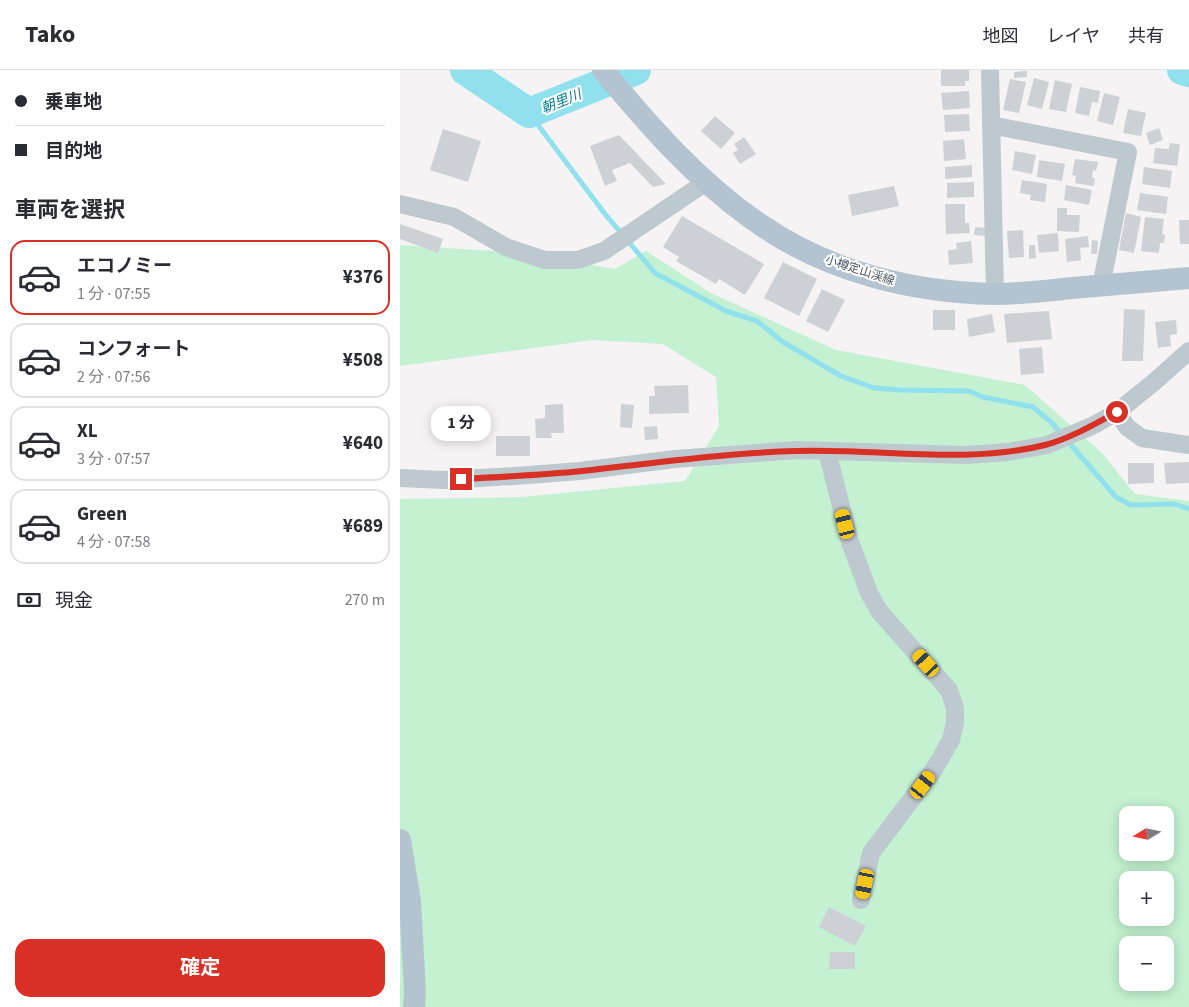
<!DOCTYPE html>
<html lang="ja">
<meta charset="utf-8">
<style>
body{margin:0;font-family:"Source Sans 3","Noto Sans JP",sans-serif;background:#f7f7f7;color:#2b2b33;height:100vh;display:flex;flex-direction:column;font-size:19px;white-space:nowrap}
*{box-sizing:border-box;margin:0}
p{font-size:16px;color:#7c7c81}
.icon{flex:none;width:28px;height:28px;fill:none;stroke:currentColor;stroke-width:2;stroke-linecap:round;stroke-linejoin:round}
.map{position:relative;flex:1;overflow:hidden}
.drawer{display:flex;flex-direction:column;background:#fff;width:400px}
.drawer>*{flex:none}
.hud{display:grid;align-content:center;height:110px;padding:0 15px;background:#fff}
.needle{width:32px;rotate:260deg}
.tools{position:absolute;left:719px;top:736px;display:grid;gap:10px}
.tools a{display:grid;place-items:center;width:55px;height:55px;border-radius:10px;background:#fff;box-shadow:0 2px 12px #0003;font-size:25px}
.end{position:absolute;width:22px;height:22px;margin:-11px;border:6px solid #d93025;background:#fff;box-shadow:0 0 0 2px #fff}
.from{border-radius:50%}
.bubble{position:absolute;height:35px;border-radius:15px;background:#fff;box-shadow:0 2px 12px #0003;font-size:16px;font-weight:700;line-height:35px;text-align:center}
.car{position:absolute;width:15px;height:30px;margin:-15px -8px;border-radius:6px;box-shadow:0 0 4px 1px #0007;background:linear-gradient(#f5c518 24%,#345 0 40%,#f5c518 0 76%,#345 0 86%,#f5c518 0)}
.hud b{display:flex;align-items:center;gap:18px;height:48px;font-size:19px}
.hud b+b{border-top:1px solid #e1e1e2}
.hud i{width:12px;height:12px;background:#2b2b33}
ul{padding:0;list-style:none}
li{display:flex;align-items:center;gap:15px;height:75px;margin:0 10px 8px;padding:0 5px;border:2px solid #e1e1e2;border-radius:15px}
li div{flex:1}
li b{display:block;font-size:19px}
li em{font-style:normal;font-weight:700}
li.selected{border-color:#d93025}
li>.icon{width:45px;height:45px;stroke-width:1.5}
h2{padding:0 15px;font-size:22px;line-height:60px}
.pay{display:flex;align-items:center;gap:12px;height:55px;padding:0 15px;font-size:19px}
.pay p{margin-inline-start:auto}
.action{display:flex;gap:10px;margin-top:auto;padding:10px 15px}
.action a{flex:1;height:58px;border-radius:15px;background:#d93025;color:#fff;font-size:20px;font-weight:700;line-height:58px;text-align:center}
header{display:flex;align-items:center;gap:30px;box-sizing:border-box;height:70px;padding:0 25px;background:#fff;border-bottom:1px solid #e1e1e2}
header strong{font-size:24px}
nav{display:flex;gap:28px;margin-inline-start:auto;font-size:18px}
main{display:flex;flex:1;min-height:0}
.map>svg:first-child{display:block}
.green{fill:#c3f1d1;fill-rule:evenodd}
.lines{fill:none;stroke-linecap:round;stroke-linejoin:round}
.stream{stroke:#90e1ed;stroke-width:5}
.river{stroke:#90e1ed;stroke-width:30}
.building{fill:#cdd0d5}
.minor{stroke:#bec8cf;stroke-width:18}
.major{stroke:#b3c4d0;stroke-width:22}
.route{stroke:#d93025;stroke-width:6}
.labels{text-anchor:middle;stroke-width:4;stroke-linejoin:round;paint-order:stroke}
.street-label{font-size:12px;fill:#4a5860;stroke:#fff}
.water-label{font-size:14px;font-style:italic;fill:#0d8091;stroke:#fff}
</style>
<header>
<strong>Tako</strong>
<nav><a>地図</a><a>レイヤ</a><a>共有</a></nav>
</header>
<main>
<section class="drawer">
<div class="hud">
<b><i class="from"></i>乗車地</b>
<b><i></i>目的地</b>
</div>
<h2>車両を選択</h2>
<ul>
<li class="selected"><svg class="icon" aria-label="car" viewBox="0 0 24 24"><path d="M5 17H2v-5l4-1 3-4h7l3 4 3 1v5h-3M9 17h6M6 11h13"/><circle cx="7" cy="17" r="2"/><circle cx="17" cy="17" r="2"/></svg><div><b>エコノミー</b><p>1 分 · 07:55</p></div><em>¥376</em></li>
<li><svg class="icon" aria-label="car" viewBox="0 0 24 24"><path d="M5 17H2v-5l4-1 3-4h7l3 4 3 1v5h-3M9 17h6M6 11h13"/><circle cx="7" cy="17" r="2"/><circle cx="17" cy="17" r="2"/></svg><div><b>コンフォート</b><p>2 分 · 07:56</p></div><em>¥508</em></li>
<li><svg class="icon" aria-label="car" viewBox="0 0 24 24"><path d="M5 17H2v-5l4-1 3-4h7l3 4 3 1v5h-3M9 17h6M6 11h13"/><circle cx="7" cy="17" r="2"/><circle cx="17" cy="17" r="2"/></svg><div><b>XL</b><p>3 分 · 07:57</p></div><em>¥640</em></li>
<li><svg class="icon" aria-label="car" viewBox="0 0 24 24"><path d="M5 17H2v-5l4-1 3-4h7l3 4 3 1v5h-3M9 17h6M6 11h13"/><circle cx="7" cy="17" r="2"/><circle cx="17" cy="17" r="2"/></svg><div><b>Green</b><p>4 分 · 07:58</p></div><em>¥689</em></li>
</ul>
<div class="pay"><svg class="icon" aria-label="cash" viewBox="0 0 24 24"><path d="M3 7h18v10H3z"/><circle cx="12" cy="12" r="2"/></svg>現金<p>270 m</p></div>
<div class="action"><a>確定</a></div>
</section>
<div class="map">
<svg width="789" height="937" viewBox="0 0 789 937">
<rect width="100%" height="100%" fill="#f5f3f3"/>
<path class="green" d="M0 175 124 183 215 199 246 181 311 223 436 280 625 315 702 383 735 424 789 431V937H0V429L122 427 285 411 319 356 316 307 263 274 192 270 0 296ZM728 745H765V782H728ZM728 810H765V848H728ZM728 875H765V912H728Z"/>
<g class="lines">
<path class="stream" d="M129 43 205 144 255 203 326 241 357 251 383 272 441 306 474 318 501 320 569 321 583 327 633 337 651 352 716 427 731 435 774 434 789 439"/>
<g class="river">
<path d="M65 0 129 43 236 0"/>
<path d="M782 0 789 2"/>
</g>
</g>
<g class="building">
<path d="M541 0H569V11H565V16H541Z"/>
<path d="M627 1V7L614 8V2Z"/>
<path d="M634 8 649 12 642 39 627 35Z"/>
<path d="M610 9 626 12 619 43 603 40Z"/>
<path d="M655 10 672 14 666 42 649 39Z"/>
<path d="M680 17 700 21 698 33 692 32 689 46 675 43Z"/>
<path d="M569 21 570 38 543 40 541 23Z"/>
<path d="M704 23 720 27 713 55 697 51Z"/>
<path d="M728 39 746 43 741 66 723 63Z"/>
<path d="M569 44 570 61 545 62 544 45Z"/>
<path d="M315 46 335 63 321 79 301 61Z"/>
<path d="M759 58 763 70 750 75 746 63Z"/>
<path d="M43 59 81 71 68 112 30 100Z"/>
<path d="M219 65 266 114 253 117 230 93 212 100 217 111 205 116 190 76Z"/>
<path d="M344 67 356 84 340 94 333 83 338 80 334 74Z"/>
<path d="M564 69 566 89 544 91 543 71Z"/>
<path d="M770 73 780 74 777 96 753 93 755 78 769 79Z"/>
<path d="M615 81 636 85 632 104 612 100Z"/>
<path d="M675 89 698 92 696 101 693 100 692 108H695L694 116 675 113 676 106 672 105Z"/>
<path d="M639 90 665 94 662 111 637 107Z"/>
<path d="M572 95V107L545 109V97Z"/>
<path d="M744 97 772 101 770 118 742 114Z"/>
<path d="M622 110 647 114 645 132 630 130 631 125 620 123Z"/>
<path d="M574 112V127L547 128V113Z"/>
<path d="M666 115 692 120 689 135 664 130Z"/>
<path d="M494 116 499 136 452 146 448 125Z"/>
<path d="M740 123 768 127 766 144 737 140Z"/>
<path d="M545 134H565V153H569L570 163 546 164Z"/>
<path d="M657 138H667V145H680L679 162 657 161Z"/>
<path d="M726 143 741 147 734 183 719 180Z"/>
<path d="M282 146 364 194 345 225 319 209 316 214 276 191 279 187 263 177Z"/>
<path d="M745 147 764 149 762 164 765 165 764 173H760L759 183 741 181Z"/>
<path d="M779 150H789V174H780Z"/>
<path d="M0 154 43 169 38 183 0 169Z"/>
<path d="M575 157 586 158V166L574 165Z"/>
<path d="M623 160 624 187 609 188 607 161Z"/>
<path d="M658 163 659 181 639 183 637 165Z"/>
<path d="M688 166 689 177 680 178 681 190 667 192 665 169Z"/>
<path d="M692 170 698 171 697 184H691Z"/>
<path d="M571 171 573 193 549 195 548 180 557 179 556 173Z"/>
<path d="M629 175H635L636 188 629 189Z"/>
<path d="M383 192 417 209 399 246 364 228Z"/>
<path d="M422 219 445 230 428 262 406 251Z"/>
<path d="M724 239 745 240 743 291H722Z"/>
<rect x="533" y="240" width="22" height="20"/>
<path d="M649 241 652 269 607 273 604 244Z"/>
<path d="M592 244 595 262 569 267 567 249Z"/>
<path d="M776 250 777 264 770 265 771 276 758 278 755 252Z"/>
<path d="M642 277 644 303 621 305 619 279Z"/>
<path d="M288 315 289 343 249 344V326H255L254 316Z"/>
<path d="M163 334 164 363H151L152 368H136L135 349 145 348V335Z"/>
<path d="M221 334 234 335 232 358 220 357Z"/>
<path d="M257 356 258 369 245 370 244 357Z"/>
<rect x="96" y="366" width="34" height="20"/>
<path d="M789 392V413L766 414 764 393Z"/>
<path d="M728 393H754V413L728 414Z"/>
<path d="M429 837 466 856 455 876 419 857Z"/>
<path d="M430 882H455V899H429Z"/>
</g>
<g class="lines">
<g class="minor">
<path d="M590 1 595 224"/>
<path d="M591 55 728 82 701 216"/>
<path d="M0 134 54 147 106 177 145 190H178L204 181 306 112"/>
<path d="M717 342 727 357 742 368 789 375"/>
<path d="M427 381 450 472 469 523 479 541 549 620 555 638V653L551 670 533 701 471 783 461 830"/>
<path d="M0 408 44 410 115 406 180 401 275 389 397 380 566 385 608 382 647 375 694 355 717 342 753 313 789 281"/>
</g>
<g class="major">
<path d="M203 0C249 56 300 114 361 155 429 202 512 222 593 224 619 224 646 221 672 218 711 215 750 211 789 208"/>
<path d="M0 770 10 831 15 922 14 937"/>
</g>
</g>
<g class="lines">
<path class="route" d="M61 409C102 407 142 405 182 401 253 393 325 383 396 381 479 378 564 395 645 375 669 369 695 354 717 342"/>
</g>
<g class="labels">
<g class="street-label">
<text transform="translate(460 200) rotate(18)" y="4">小樽定山渓線</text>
</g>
<g class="water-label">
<text transform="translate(161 31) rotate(-22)" y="5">朝里川</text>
</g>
</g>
</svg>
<div class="tools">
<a><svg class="needle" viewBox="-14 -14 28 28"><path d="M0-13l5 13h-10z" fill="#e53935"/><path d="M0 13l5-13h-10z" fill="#7c7c81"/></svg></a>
<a>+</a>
<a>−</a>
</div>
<i class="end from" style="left:717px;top:342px"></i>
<i class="end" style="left:61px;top:409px"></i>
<div class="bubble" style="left:31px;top:336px;width:60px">1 分</div>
<i class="car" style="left:445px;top:454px;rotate:346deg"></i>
<i class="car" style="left:526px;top:593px;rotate:318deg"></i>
<i class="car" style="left:523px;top:715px;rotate:37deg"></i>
<i class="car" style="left:465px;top:814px;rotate:191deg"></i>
</div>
</main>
